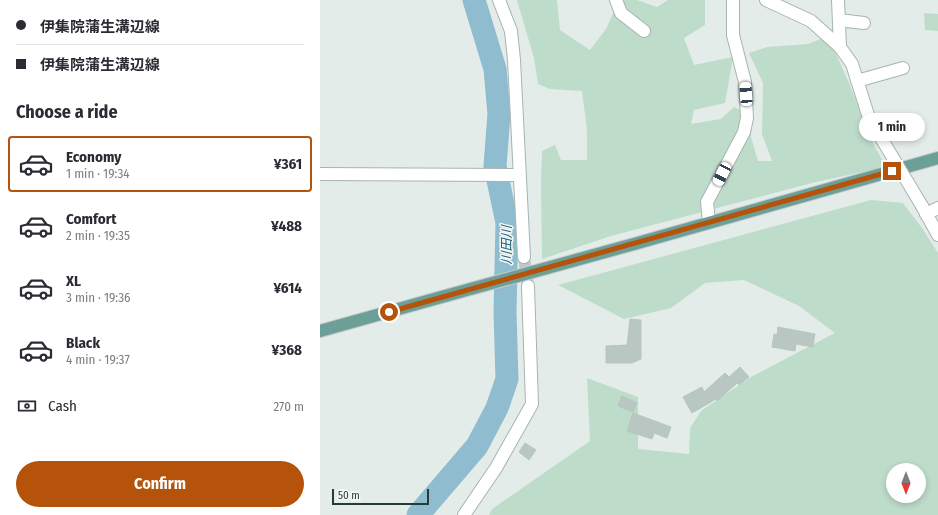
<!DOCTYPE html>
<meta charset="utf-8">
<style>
body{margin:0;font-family:"Fira Sans Condensed","Noto Sans JP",sans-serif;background:#f7f7f7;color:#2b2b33;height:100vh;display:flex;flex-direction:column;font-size:15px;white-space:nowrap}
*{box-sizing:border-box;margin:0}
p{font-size:13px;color:#7c7c81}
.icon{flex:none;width:22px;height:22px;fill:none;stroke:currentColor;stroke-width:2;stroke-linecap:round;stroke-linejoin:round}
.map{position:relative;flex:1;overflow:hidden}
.sheet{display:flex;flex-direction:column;background:#fff;width:320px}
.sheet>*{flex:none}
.top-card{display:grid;align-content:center;height:88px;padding:0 16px;background:#fff}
.needle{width:26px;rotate:180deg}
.buttons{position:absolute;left:566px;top:463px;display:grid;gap:8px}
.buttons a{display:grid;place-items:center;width:40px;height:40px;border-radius:50%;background:#fff;box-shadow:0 2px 6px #0003;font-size:20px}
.scale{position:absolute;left:12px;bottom:10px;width:97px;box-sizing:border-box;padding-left:4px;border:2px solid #243d39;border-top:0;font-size:11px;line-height:14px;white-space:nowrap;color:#243d39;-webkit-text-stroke:3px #f4f9f7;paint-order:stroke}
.end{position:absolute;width:18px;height:18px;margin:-9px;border:5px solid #b45309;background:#fff;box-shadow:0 0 0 2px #fff}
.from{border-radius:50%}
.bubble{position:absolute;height:28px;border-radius:14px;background:#fff;box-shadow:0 2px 6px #0003;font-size:13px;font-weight:700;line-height:28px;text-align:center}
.car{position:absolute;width:12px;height:24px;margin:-12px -6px;border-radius:5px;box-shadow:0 0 3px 1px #0007;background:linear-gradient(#fff 24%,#345 0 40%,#fff 0 76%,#345 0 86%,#fff 0)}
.top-card b{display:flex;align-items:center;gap:14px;height:38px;font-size:15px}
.top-card b+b{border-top:1px solid #e1e1e2}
.top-card i{width:10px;height:10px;background:#2b2b33}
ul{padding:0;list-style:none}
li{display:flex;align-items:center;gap:12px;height:56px;margin:0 8px 6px;padding:0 8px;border:2px solid transparent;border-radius:4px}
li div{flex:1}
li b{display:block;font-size:15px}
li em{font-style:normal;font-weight:700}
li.selected{border-color:#b45309}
li>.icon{width:36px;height:36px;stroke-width:1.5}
h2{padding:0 16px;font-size:18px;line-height:48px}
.pay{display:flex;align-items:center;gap:10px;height:44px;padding:0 16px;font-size:15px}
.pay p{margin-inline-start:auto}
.cta{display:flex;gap:8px;margin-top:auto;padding:8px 16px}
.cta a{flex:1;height:46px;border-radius:24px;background:#b45309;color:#fff;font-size:16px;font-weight:700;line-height:46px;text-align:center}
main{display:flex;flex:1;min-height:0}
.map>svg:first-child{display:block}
.green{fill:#bedcca;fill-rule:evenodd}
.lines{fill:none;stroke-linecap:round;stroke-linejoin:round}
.river{stroke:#8fbcce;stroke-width:23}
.building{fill:#b9c7c3;stroke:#b6c6c1}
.minor-tunnel{stroke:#bec9c7;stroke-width:12;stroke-dasharray:12 6;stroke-linecap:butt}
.minor-casing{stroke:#a7b4b1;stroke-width:14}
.primary-casing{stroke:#c2c9c8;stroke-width:14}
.minor{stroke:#fff;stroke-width:12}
.primary{stroke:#6b9f98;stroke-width:12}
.minor-bridge-casing{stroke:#a7b4b1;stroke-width:14;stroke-linecap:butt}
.primary-bridge-casing{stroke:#c2c9c8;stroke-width:14;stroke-linecap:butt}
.minor-bridge{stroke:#fff;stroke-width:12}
.primary-bridge{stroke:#6b9f98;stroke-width:12}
.route{stroke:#b45309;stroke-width:5}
.labels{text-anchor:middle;stroke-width:3;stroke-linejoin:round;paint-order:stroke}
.water-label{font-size:13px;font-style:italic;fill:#215d76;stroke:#f4f9f7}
</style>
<main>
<section class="sheet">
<div class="top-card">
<b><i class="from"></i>伊集院蒲生溝辺線</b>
<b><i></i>伊集院蒲生溝辺線</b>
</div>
<h2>Choose a ride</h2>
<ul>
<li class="selected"><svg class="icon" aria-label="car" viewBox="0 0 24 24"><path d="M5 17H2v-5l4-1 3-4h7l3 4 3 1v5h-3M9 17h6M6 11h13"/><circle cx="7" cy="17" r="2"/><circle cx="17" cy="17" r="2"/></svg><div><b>Economy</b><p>1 min · 19:34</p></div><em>¥361</em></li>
<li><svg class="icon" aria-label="car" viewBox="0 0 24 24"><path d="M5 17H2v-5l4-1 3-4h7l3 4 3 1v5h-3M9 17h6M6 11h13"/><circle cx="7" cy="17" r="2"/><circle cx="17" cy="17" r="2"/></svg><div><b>Comfort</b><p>2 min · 19:35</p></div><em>¥488</em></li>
<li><svg class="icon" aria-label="car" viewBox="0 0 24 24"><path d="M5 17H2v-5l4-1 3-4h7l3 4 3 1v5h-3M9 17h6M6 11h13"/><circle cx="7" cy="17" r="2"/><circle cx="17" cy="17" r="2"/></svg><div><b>XL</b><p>3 min · 19:36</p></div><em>¥614</em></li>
<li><svg class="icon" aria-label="car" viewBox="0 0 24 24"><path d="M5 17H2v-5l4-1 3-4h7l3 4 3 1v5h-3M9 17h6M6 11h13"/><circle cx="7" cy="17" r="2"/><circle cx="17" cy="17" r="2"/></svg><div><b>Black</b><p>4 min · 19:37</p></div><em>¥368</em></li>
</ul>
<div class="pay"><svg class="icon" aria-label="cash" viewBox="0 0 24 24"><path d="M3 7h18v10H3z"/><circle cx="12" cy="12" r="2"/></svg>Cash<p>270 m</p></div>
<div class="cta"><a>Confirm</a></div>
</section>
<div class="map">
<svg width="618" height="515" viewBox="0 0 618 515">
<rect width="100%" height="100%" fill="#e4ecea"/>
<g class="green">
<path d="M197 0H237L240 30 270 50 286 29 294 11 304 0H317L337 7 348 0H385V25L364 38 374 65 413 57 405 103 374 110 371 124 401 119 414 107 432 115 431 137 438 161H452L442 134 443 83 429 53 447 47 488 44 508 36 529 83 554 145 566 167 496 182 291 236 222 259 221 182 222 151 235 145 241 160H267V130L262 91 230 89 218 84 214 58Z"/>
<path d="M604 13 618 14V31L605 30Z"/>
<path d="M551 200 583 203 602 228 618 253V515H169L172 509 270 441 267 378 318 397V449L369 454 370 428 381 411 431 377 515 333 479 306 424 280 385 283 351 308 304 319 238 285ZM573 470H599V496H573Z"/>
</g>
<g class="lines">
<path class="river" d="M98 515 157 446 177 408 187 379 185 312 187 223 175 166 179 114 175 69 154 0"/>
</g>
<g class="building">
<path d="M310 319 321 320V359L312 363H286V346L307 345Z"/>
<path d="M458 327 495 334 493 347 476 344 475 351 452 347 454 334 457 335Z"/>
<path d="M420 367 429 377 419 385 417 383 397 401 396 399 372 413 363 397 382 387 384 392 405 373 409 377Z"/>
<path d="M302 396 317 403 313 412 298 406Z"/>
<path d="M313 413 351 427 347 438 334 433 332 439 307 431Z"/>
<path d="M205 443 216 450 209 460 199 452Z"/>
</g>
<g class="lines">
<path class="minor-tunnel" d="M204 257 208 286"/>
<g class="minor-casing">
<g id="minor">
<path d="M179 0 191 31 194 60 204 257"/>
<path d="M296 0 301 13 324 31"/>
<path d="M446 0 491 21 520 47 532 64 549 118"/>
<path d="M518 0 520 47"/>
<path d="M519 20 544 23"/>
<path d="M537 81 583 68"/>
<path d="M0 174 199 175"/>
<path d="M602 206 618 235"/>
<path d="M606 214 618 208"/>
<path d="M389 222 387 202 424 132 427 118 425 82 413 35V0"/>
<path d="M144 515 176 468 212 404 208 286"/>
</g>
</g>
<g class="primary-casing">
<g id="primary">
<path d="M314 244 618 158"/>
<path d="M0 331 125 296"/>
</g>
</g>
<use href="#minor" class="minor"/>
<use href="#primary" class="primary"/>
<g class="minor-bridge-casing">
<path id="minor-bridge" d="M549 118 602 206"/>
</g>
<g class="primary-bridge-casing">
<path id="primary-bridge" d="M125 296 314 244"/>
</g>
<use href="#minor-bridge" class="minor-bridge"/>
<use href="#primary-bridge" class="primary-bridge"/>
</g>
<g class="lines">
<path class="route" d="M69 312 572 171"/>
</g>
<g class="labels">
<g class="water-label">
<text transform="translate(186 245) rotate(-90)" y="5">川田川</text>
</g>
</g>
</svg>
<div class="buttons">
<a><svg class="needle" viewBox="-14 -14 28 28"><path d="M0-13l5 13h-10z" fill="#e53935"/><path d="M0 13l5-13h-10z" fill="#7c7c81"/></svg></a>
</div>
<div class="scale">50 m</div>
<i class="end from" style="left:69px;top:312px"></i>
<i class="end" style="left:572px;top:171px"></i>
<div class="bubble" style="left:539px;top:113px;width:66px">1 min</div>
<i class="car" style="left:426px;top:94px;rotate:356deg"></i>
<i class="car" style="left:402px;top:174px;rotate:207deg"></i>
</div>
</main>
